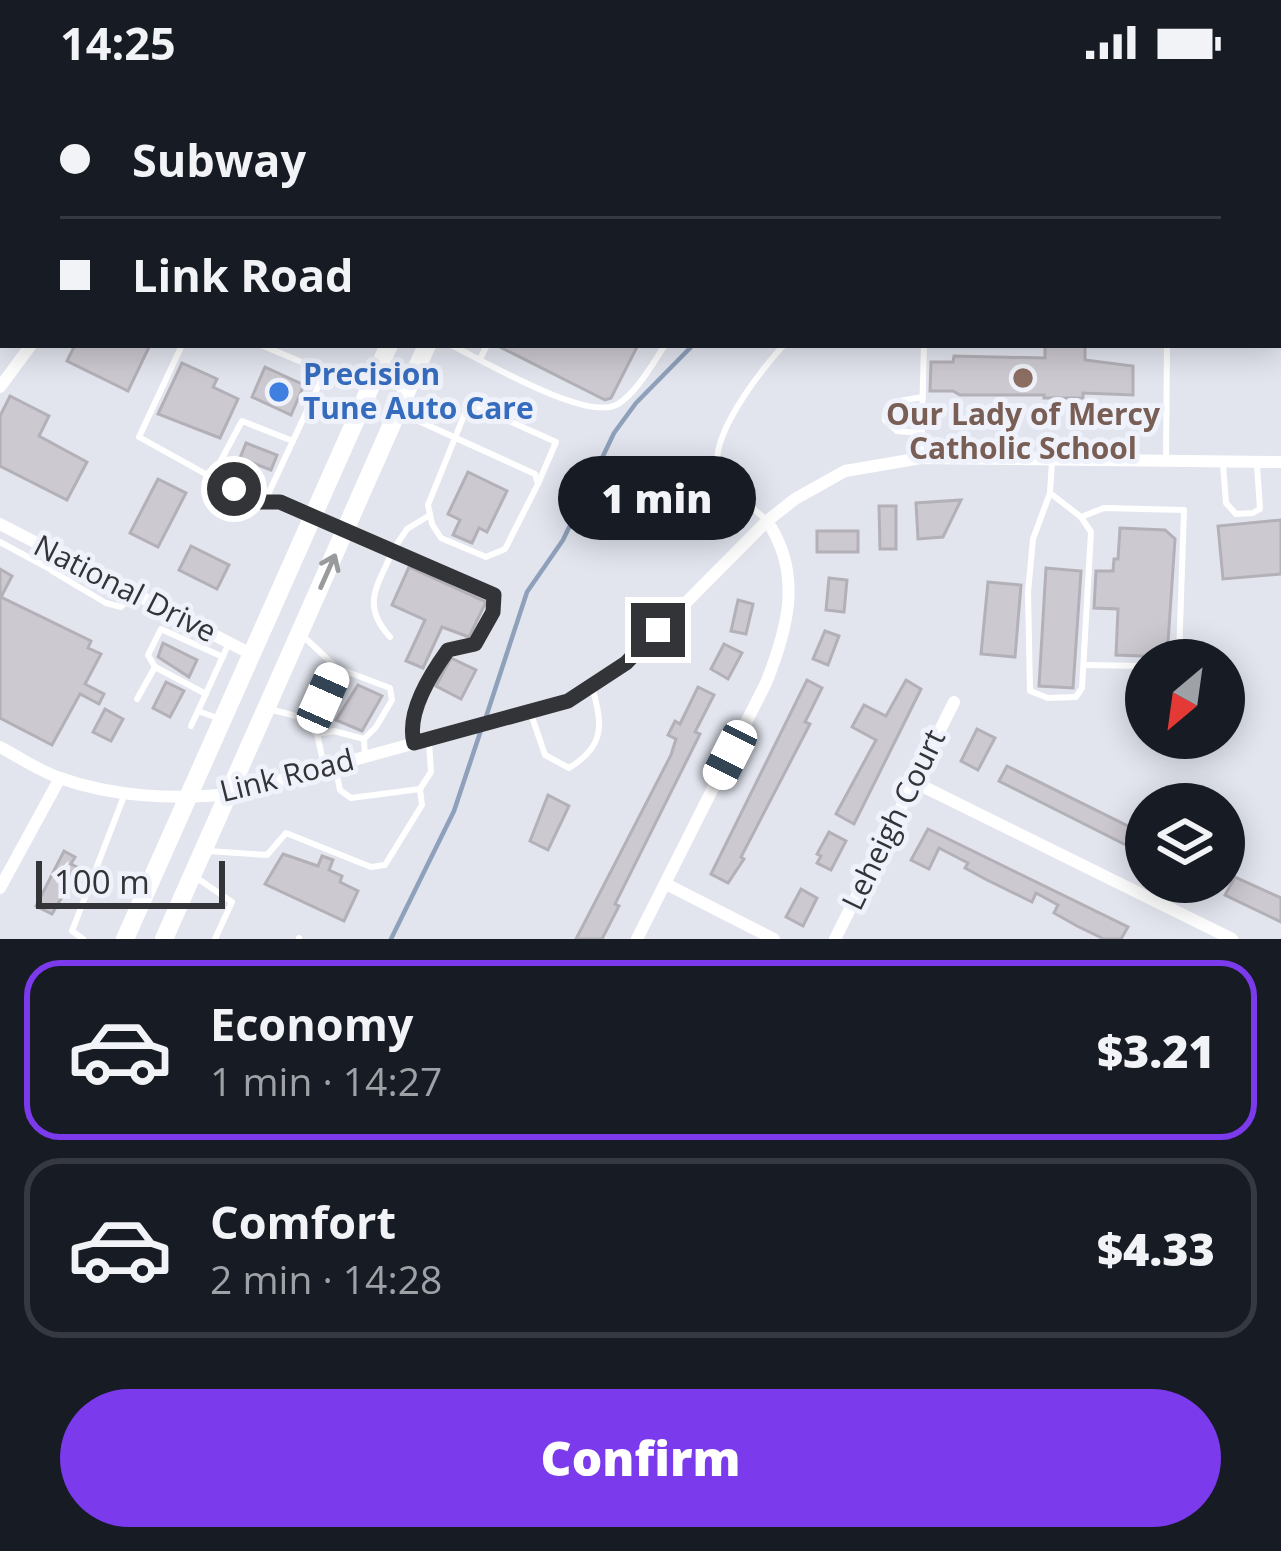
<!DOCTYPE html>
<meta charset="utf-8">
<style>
body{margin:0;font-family:"Open Sans",sans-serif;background:#242831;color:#f1f3f6;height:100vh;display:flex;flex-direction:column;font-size:45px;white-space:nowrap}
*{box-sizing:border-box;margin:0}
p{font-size:39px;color:#9ea1a6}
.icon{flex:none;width:66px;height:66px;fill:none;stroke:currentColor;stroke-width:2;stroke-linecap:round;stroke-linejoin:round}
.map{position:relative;height:855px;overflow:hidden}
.drawer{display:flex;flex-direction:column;background:#171b24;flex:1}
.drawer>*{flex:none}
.hud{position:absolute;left:0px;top:0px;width:1281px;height:264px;box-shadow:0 6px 30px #0003;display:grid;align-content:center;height:264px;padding:0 60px;background:#171b24}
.needle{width:78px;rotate:209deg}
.fabs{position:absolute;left:1125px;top:555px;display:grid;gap:24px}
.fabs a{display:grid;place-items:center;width:120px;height:120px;border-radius:50%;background:#171b24;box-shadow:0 6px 30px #0003;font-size:60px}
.scale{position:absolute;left:36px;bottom:30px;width:189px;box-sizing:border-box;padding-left:12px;border:6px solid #333437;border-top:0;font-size:33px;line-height:42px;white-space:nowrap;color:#333437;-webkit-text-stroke:9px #eff2fb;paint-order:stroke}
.end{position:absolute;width:54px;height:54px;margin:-27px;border:15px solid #333437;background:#fff;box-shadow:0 0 0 6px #fff}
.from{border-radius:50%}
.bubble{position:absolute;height:84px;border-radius:42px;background:#171b24;box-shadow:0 6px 30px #0003;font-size:39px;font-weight:800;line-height:84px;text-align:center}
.car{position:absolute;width:36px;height:72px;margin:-36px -18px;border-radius:15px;box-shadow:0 0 9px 3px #0007;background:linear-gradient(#fff 24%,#345 0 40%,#fff 0 76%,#345 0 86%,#fff 0)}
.hud b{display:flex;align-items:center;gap:42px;height:114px;font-size:45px}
.hud b+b{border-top:3px solid #363941}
.hud i{width:30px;height:30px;background:#f1f3f6}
ul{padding:21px 0 0;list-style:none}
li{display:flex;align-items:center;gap:36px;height:180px;margin:0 24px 18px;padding:0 36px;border:6px solid #363941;border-radius:36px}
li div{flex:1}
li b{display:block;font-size:45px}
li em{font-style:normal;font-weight:800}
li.selected{border-color:#7c3aed}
li>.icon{width:108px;height:108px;stroke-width:1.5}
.button{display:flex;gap:24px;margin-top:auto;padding:24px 60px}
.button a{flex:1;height:138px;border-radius:72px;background:#7c3aed;color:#fff;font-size:48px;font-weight:800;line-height:138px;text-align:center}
.status{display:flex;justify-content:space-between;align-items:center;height:84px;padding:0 60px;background:#171b24;direction:ltr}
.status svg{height:33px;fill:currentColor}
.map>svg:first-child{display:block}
.commercial{fill:#dfd7ec}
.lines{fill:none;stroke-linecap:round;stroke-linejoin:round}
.stream{stroke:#8fa0bb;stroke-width:4.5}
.river{stroke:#b7cef4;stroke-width:24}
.building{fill:#cdc9d1;stroke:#b4b0b8;stroke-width:3}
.service{stroke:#fff;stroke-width:6}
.minor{stroke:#fff;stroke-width:12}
.primary{stroke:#fff;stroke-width:18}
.oneway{stroke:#999a9b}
.route{stroke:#333437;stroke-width:15}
.education-dot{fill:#8d6e63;stroke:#eff2fb;stroke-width:4.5}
.shop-dot{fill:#3f7fe0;stroke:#eff2fb;stroke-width:4.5}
.labels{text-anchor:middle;stroke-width:10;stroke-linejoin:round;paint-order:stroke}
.shop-label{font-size:30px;font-weight:bold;fill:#366cbe;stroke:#eff2fb;text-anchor:start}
.education-label{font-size:30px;font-weight:bold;fill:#785e54;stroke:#eff2fb}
.street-label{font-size:30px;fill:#333437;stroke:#eff2fb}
</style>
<div class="status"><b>14:25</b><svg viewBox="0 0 49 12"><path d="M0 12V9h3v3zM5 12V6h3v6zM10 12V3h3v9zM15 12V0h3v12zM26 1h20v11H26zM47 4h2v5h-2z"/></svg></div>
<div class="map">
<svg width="1281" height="855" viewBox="0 0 1281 855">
<rect width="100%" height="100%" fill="#e2e5ee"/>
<g class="commercial">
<path d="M0 0H483L3 3 0 17Z"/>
<path d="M567 0H1065L565 3Z"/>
</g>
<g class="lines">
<g class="stream">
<path d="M485 636 527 508 563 456 614 349 636 319 693 261"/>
<path d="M391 855 454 727 481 646"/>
</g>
<g class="river">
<path d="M1278 8H1281"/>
<path d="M0 44 3 43"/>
</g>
</g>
<g class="building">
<path d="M75 261H150L128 307 67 277Z"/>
<path d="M496 261H638L611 314 605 316Z"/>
<path d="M1045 261H1085V276L1133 282V311L1083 309V314H1044V311H960L953 307H930L931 278H953L954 272 1045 274Z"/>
<path d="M182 279 217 295 213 303 238 315 220 354 158 330Z"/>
<path d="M265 283 304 301 291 331 252 313Z"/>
<path d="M10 312 49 332 39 352 87 378 67 416 0 382V332Z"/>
<path d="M246 359 277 371 271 386 240 374Z"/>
<path d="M468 388 507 407 487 448 479 444 472 459 453 451 460 436 448 430Z"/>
<path d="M158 395 186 409 158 463 130 449Z"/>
<path d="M961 416 943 453 918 455 916 419Z"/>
<path d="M879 422H896V465H880Z"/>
<path d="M1281 436V490L1223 495 1218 442Z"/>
<path d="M1120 444 1165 446 1175 455 1167 573 1116 571 1118 525 1094 524 1096 487H1113L1114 475H1118Z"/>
<rect x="817" y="447" width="41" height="21"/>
<path d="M191 462 229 481 217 505 179 486Z"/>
<path d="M409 483 486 518 469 553 442 543 423 584 406 577 425 536 392 521Z"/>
<path d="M1046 484 1081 487 1073 604 1039 602Z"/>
<path d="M0 485 12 492 1 513 91 557 88 564 101 570 85 600 104 610 99 620 80 610 52 661 0 634Z"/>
<path d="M829 494 847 496 844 528 826 526Z"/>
<path d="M988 498 1021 501 1015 573 981 570Z"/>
<path d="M738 516 753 520 746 550 731 547Z"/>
<path d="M825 547 839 552 828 581 813 575Z"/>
<path d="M163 559 197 576 189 593 158 573Z"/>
<path d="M724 560 742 569 728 595 711 585Z"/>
<path d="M451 574 476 586 461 615 436 602Z"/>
<path d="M807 596 822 604 805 638 810 640 741 773 744 775 728 799 711 790Z"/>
<path d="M906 596 921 605 854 740 836 730 876 656 852 643 864 621 886 632Z"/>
<path d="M166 598 184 607 170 633 153 624Z"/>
<path d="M358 601 382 612 362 647 336 636Z"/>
<path d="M698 603 714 611 695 648 700 650 615 820 619 822 602 855H576L671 671 676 655 668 651 675 637 680 640Z"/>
<path d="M105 625 123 635 111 657 93 648Z"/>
<path d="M977 645 995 654 978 686 961 677Z"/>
<path d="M1007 682 1146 751V771L999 697Z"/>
<path d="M548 711 569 722 548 766 530 757Z"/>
<path d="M928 745 1128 843 1121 855H1104L1077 842 1054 829 1058 821 1036 809 1032 818 987 796 965 784 968 779 939 764 929 785 911 776Z"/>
<path d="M829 748 846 757 831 786 817 779 821 772 817 770Z"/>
<path d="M64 767 75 773 71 780 79 784 52 830 36 822Z"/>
<path d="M283 770 318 782 322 772 333 776 329 786 342 792 340 798 358 807 344 837 265 800Z"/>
<path d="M1235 793 1281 814V838L1225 811Z"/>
<path d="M801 805 817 814 803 842 786 833Z"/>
</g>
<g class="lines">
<g class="service">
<path d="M3 0H128"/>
<path d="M606 0V3"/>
<path d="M0 244 3 246"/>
<path d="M182 261 139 353 256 418H280L309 432"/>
<path d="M261 261 366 305"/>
<path d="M451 261C482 276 588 339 618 320 637 308 653 279 665 261"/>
<path d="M480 275 487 261"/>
<path d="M401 329 535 390 538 400 505 465 486 473 441 454 432 440 428 421 469 319 556 358 538 400"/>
<path d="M922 349 897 347 885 336 886 326 893 318 923 313"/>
<path d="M921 371 924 261"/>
<path d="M1166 375 1167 261"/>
<path d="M1223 380 1226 419 1236 430 1253 429 1260 425 1257 381"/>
<path d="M212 393 242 337 293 357"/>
<path d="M1050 409 1081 433 1091 448 1082 604 1076 613 1048 614 1030 607 1028 508 1033 455 1050 409 1052 377"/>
<path d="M264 419 325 288"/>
<path d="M1081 433 1104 424 1184 426 1179 572 1174 576"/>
<path d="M767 437C752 422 731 407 721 390 702 360 763 283 784 261"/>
<path d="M350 449 393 466 407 445 430 431"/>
<path d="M0 458 50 485"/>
<path d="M56 470 52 487 106 519 121 523 133 509"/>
<path d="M303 552 337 584 390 604 392 616 376 643 364 655"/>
<path d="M390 553C360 520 378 502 393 466L494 511 493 528 474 559 447 566C432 589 406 628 413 656"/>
<path d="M1084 581 1146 582"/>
<path d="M155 583 148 571 161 545 223 573"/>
<path d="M137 615 155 583 206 610"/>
<path d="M269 625 300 633 317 650"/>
<path d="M531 630 545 671 569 684C605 662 603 641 592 603"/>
<path d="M220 635 198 627 229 559"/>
<path d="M191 642 198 627"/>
<path d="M310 643 337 584"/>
<path d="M324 682 317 650 334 647 364 655 365 673"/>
<path d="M420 705 431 688 429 658"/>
<path d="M208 767 267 771 286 749 371 783 385 781 422 721 420 705 351 714 340 706 335 682"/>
<path d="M194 792 232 818 215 855"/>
<path d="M83 855 72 847 124 712"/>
<path d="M299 855V854"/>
</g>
<g class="minor">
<path d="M561 0 569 3"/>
<path d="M654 3 663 0"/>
<path d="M0 303 31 261"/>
<path d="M0 440 251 570"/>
<path d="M0 663C19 673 39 687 60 694 113 713 175 716 230 710L568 617 626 579 767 437 795 415 845 387 921 374 1281 378"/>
<path d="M912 697 1232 855"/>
<path d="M666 800 774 855"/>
<path d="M0 804 60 694"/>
<path d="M637 855 766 599C788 544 803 490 767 437"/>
<path d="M835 855 954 618"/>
</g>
<g class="primary">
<path d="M505 3 507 0"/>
<path d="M542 3 543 0"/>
<path d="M125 855 389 261"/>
<path d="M164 855 427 261"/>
</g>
</g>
<defs><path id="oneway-shaft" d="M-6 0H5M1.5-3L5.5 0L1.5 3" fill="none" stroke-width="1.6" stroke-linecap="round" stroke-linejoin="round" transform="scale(3)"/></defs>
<use class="oneway" href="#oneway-shaft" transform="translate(328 487) rotate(-66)"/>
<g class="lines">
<path class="route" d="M234 405 256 418H280L494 511 493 528 475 560 448 566C430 591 406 629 414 659L568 617 626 579 658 546"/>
</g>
<circle class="education-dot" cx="1023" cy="294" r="12"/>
<circle class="shop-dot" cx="279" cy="308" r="12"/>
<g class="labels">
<g class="shop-label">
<text x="303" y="301">Precision<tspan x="303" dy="34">Tune Auto Care</tspan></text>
</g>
<g class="education-label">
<text x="1023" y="341">Our Lady of Mercy<tspan x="1023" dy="34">Catholic School</tspan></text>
</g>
<g class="street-label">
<text transform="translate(125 505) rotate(27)" y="10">National Drive</text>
<text transform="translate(287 692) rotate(-14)" y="10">Link Road</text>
<text transform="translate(894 736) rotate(-64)" y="10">Leheigh Court</text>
</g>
</g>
</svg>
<div class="fabs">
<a><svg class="needle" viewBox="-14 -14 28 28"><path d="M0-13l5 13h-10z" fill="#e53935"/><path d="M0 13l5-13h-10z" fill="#9ea1a6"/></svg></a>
<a><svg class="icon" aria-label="layers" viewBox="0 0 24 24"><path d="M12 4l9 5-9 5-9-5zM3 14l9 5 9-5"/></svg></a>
</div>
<div class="scale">100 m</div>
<i class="end from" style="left:234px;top:405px"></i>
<i class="end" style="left:658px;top:546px"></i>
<div class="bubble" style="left:558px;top:372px;width:198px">1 min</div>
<i class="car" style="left:323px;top:614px;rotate:24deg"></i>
<i class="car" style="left:730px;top:671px;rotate:207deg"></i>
<div class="hud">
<b><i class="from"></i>Subway</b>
<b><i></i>Link Road</b>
</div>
</div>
<section class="drawer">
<ul>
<li class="selected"><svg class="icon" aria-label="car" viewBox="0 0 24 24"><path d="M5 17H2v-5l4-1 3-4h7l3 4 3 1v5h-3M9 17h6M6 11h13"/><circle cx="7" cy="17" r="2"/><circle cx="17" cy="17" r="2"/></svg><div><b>Economy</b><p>1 min · 14:27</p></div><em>$3.21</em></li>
<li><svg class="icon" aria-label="car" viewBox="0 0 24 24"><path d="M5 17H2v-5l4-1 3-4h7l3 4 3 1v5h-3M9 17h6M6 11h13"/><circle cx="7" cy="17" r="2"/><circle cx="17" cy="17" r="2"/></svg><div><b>Comfort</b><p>2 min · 14:28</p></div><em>$4.33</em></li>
</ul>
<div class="button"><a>Confirm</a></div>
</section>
